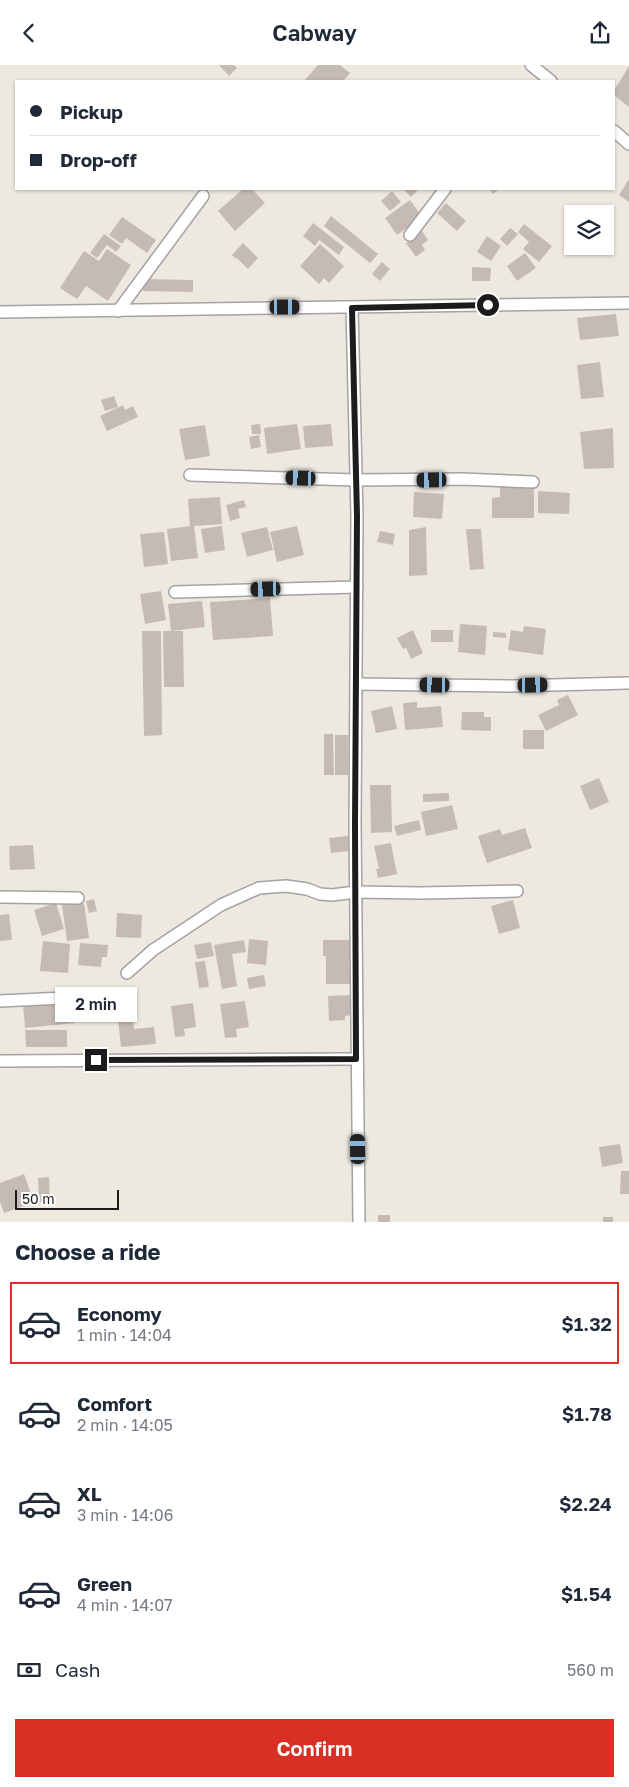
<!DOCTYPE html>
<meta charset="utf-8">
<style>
body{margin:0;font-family:"Golos Text",sans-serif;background:#f6f6f7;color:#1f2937;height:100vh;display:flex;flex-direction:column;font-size:19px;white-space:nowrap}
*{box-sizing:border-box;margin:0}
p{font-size:16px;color:#747a83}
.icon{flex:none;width:28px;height:28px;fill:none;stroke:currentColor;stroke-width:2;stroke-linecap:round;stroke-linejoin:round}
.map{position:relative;height:1157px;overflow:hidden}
.panel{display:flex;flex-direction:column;background:#fff;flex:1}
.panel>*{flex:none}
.hud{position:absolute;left:15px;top:15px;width:600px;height:110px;border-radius:0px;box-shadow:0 1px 4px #0004;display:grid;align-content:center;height:110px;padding:0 15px;background:#fff}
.tools{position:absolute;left:564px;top:140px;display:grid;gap:10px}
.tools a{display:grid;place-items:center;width:50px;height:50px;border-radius:0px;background:#fff;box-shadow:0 1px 4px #0004;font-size:25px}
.scale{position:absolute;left:15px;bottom:12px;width:104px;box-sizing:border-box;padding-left:5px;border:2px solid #1c1c1c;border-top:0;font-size:14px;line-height:18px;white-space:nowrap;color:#1c1c1c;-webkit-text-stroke:4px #fff;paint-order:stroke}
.end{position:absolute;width:22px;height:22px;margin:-11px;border:6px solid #1c1c1c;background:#fff;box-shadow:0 0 0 2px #fff}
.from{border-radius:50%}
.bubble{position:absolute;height:35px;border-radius:0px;background:#fff;box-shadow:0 1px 4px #0004;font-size:16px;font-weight:600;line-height:35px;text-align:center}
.car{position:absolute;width:15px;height:30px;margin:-15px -8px;border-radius:6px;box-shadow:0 0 4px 1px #0007;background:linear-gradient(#222 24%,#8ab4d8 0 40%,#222 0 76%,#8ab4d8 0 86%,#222 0)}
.hud b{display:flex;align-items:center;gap:18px;height:48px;font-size:19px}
.hud b+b{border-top:1px solid #e0e1e3}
.hud i{width:12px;height:12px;background:#1f2937}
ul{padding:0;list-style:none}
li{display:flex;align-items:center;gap:15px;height:82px;margin:0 10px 8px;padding:0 5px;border:2px solid transparent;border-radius:0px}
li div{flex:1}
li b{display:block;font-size:19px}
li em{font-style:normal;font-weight:600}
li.active{border-color:#d93025}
li>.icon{width:45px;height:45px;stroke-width:1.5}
h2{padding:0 15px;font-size:22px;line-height:60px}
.pay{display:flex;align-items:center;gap:12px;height:55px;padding:0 15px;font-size:19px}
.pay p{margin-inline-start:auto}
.action{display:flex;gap:10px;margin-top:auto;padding:10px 15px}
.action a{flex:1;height:58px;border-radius:0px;background:#d93025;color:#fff;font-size:20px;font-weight:600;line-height:58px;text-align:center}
header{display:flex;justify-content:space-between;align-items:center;height:65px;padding:0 15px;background:#fff;font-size:22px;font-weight:600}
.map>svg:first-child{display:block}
.building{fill:#c5bbb4}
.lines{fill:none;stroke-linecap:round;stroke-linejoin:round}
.minor-casing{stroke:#a3a3a3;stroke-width:14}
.minor{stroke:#fff;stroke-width:11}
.route{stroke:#1c1c1c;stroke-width:6}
</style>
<header><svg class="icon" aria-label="back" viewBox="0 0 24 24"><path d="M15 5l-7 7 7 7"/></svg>Cabway<svg class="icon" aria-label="share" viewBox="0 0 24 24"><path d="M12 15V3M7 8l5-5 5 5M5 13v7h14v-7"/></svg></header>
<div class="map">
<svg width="629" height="1157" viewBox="0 0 629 1157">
<rect width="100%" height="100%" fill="#eee9e0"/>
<g class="building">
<path d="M219 0H234L237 3 229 11Z"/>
<path d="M318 0H340L350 8 343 16H304Z"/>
<path d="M629 1V42L614 30V26Z"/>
<path d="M629 114V137L619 130Z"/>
<path d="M243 124H252L265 138 235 166 218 146Z"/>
<path d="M403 124H419L411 132Z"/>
<path d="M490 124H499L493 129Z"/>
<path d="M392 126 401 137 390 146 381 136Z"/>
<path d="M410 135 422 152 397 170 385 153Z"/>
<path d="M446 138 466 156 457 166 437 148Z"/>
<path d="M331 151 378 189 370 198 324 161Z"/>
<path d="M122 152 156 175 147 188 126 173 122 179 109 170Z"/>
<path d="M313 158 344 182 339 190 319 175 315 181 303 171Z"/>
<path d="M524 159 552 181 539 197 523 184 529 177 518 167Z"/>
<path d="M510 163 518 169 507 181 500 174Z"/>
<path d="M422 166 428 175 422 180 425 185 416 192 406 178Z"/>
<path d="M104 169 121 181 116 187 107 180 97 193 90 188Z"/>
<path d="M487 171 501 181 491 196 477 187Z"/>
<path d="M243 178 258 193 248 204 237 193 236 194 232 190Z"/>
<path d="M320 179 344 201 329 218 324 213 319 219 300 201Z"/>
<path d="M107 184 131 200 108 236 86 221 77 234 60 223 84 186 99 196Z"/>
<path d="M525 188 536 203 517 216 507 201Z"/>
<path d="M382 197 390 204 380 216 372 209Z"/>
<path d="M472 202 491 203 490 216H472Z"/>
<path d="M143 214 193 215V227L143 226Z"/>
<path d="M616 249 619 271 580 275 577 253Z"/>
<path d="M600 297 604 332 581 334 577 300Z"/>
<path d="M114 331 118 342 105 346 101 335Z"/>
<path d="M123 340 125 345 133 341 138 352 107 366 100 351Z"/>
<path d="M260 359 261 369H252L251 360Z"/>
<path d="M297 359 301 384 267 389 264 363Z"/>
<path d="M331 359 333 381 305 383 303 361Z"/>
<path d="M205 360 210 391 185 395 179 364Z"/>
<path d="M613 363 614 403 584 404 580 367Z"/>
<path d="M259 370 261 382 251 384 249 372Z"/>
<path d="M500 422H534V453H492V433L500 432Z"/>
<path d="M538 426 570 428 569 449 538 448Z"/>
<path d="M414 427 444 429 442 454 413 452Z"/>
<path d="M220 432 222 459 194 461 198 493 171 496 167 464 190 461 188 434Z"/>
<path d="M244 435 246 442 238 444 240 453 230 456 226 440Z"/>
<path d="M222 461 225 485 205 488 201 464Z"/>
<path d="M297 461 304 490 277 497 270 467Z"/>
<path d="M267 462 273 485 247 492 241 468Z"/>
<path d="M426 462 427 510 409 511V465Z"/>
<path d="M466 464H481L484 504 470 505Z"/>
<path d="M380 466 395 469 393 480 377 477Z"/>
<path d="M164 467 168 499 144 502 140 469Z"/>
<path d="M161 526 166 555 145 559 140 529Z"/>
<path d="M270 533 273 571 213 575 210 537Z"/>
<path d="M202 536 205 562 171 566 168 539Z"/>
<path d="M460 559 487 561 485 590 458 587Z"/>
<path d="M524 561 546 564 543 590 508 585 511 565 523 567Z"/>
<path d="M413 565 423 588 411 594 406 583 403 584 397 573Z"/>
<rect x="431" y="565" width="22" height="12"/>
<path d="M142 566H161L162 670 144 671Z"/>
<path d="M163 566H183L184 622H164Z"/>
<path d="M493 567 506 568V573L493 572Z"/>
<path d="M568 630 578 650 546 666 538 650 559 640 557 635Z"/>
<path d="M417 637V643L441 641 443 662 405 665 403 638Z"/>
<path d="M392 641 397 664 376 668 371 646Z"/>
<path d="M462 647H484V652H491V666L461 665Z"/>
<rect x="523" y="665" width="21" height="19"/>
<path d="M324 669H333L334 710H324Z"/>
<rect x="335" y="670" width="13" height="40"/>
<path d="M599 713 609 737 590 745 580 721Z"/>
<path d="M370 720H391L392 767 371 768Z"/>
<path d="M449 728V736L423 737V729Z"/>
<path d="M452 740 458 764 426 771 421 747Z"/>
<path d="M419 755 421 765 397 771 394 761Z"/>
<path d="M525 763 532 783 487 798 478 771 500 764 502 770Z"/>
<path d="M348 771 350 786 331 788 329 773Z"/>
<path d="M391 778 397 809 378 813 376 804H379L374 781Z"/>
<path d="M33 780 35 804 10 805 9 781Z"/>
<path d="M94 834 97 846 89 848 86 836Z"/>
<path d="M513 835 520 863 499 869 491 841Z"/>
<path d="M56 838 64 864 42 871 34 845Z"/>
<path d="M84 838 89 873 67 876 62 840Z"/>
<path d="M117 848 142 850 141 873 116 872Z"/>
<path d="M9 849 12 875 0 876V850Z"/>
<path d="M249 874 268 876 266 900 247 898Z"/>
<path d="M244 875 246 887 232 889 237 921 222 924 214 880Z"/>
<path d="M323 875H352L353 919H326V891H323Z"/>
<path d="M43 876 70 879 68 908 40 906Z"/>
<path d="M211 877 214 891 197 894 194 880Z"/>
<path d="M80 878 108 880 107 892H102L101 902 78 900Z"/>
<path d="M205 896 209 922 199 923 195 897Z"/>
<path d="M264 910 266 921 249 924 247 913Z"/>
<path d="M351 930 352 950 345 951V955L329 956 328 931Z"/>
<path d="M73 935 75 958 25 963 23 939Z"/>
<path d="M245 936 249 962 236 964 237 972 225 973 220 939Z"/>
<path d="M193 938 196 962 184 964 185 971 175 972 171 941Z"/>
<path d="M133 953 134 964 154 962 156 979 121 982 118 954Z"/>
<path d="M25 965H67V982H26Z"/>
<path d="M620 1079 623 1098 602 1102 599 1082Z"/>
<path d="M621 1106H629V1129H620Z"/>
<path d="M24 1109 34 1137 4 1148 0 1137V1118Z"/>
<path d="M49 1112 50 1137H39L38 1113Z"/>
<rect x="378" y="1150" width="12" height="7"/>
<rect x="603" y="1152" width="10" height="5"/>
</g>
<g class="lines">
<g class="minor-casing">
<g id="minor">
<path d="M531 0 551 16"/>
<path d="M614 66 629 79"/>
<path d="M410 170 445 124"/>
<path d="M352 243 357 451 355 760 359 1157"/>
<path d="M118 246 203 131"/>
<path d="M0 247 629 238"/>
<path d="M190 410 356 415 462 414 533 417"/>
<path d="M175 527 357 522"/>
<path d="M356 619 513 621 629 618"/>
<path d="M0 832 78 833"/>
<path d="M127 908 153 885 221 840 259 823 286 821 307 824 320 829 332 830 356 827 420 828 517 826"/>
<path d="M0 936 106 931"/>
<path d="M0 996 356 994"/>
</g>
</g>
<use href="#minor" class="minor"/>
</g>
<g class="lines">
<path class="route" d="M96 995 356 994 355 760 357 451 352 243 488 240"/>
</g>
</svg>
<div class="tools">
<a><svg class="icon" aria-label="layers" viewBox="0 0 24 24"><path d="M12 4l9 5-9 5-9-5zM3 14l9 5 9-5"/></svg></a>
</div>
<div class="scale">50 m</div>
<i class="end from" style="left:488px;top:240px"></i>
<i class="end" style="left:96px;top:995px"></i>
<div class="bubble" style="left:55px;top:922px;width:82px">2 min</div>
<i class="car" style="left:285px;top:242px;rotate:90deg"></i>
<i class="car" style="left:301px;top:413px;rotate:272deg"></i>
<i class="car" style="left:432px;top:415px;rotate:269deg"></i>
<i class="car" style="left:266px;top:524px;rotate:268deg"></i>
<i class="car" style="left:435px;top:620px;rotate:271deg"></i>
<i class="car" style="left:533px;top:620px;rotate:89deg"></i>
<i class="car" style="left:358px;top:1084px;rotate:359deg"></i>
<div class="hud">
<b><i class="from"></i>Pickup</b>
<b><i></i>Drop-off</b>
</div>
</div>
<section class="panel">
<h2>Choose a ride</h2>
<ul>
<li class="active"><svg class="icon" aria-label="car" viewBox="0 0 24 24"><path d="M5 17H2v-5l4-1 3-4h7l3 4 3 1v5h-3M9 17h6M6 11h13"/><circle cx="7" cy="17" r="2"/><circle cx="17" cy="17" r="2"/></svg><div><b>Economy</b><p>1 min · 14:04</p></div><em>$1.32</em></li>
<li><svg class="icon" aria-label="car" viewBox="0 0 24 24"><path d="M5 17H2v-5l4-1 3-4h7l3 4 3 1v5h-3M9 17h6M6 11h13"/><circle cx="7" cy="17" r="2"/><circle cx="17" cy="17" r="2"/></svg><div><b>Comfort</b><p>2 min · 14:05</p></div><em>$1.78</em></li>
<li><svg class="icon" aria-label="car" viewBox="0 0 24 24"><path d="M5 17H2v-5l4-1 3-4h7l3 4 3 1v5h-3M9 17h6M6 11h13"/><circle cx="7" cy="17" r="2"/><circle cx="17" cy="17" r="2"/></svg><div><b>XL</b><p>3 min · 14:06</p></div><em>$2.24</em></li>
<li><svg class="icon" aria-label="car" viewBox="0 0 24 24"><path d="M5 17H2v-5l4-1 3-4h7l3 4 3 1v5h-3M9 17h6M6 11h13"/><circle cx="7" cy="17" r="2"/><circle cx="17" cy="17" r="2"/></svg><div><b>Green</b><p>4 min · 14:07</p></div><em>$1.54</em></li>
</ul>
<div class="pay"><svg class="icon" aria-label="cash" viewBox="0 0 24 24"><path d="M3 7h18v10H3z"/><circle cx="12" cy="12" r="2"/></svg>Cash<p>560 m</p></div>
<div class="action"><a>Confirm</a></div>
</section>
